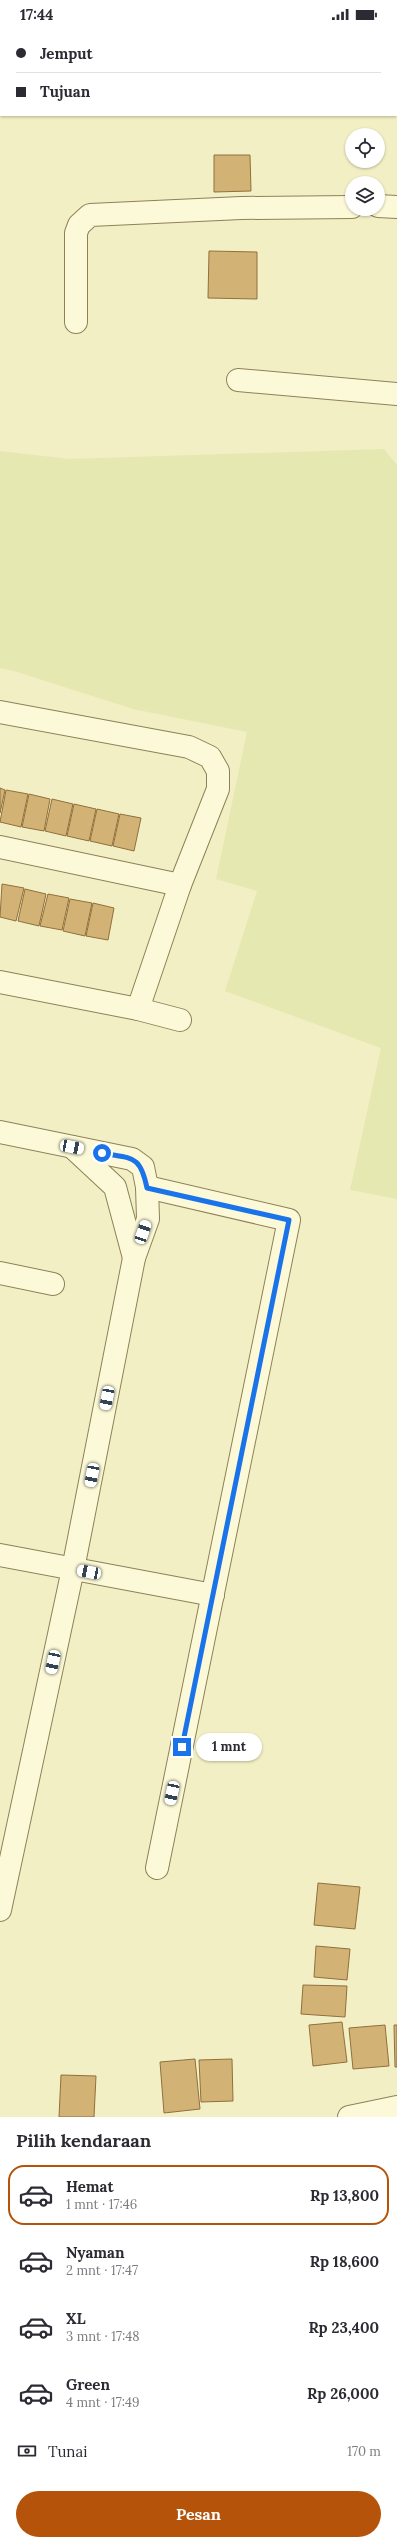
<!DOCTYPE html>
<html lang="id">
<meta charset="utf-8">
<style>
body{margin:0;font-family:Lora,serif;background:#f7f7f7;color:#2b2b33;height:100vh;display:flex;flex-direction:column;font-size:15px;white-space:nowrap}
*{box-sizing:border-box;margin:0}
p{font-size:13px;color:#7c7c81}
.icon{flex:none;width:22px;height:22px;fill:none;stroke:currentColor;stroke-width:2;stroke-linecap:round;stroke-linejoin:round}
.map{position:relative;height:2089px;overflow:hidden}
.drawer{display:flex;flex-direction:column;background:#fff;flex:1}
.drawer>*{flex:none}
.banner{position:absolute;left:0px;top:0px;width:397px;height:88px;box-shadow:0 1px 3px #0004;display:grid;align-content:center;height:88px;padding:0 16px;background:#fff}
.tools{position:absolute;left:345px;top:100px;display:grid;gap:8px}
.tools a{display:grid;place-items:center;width:40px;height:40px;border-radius:50%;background:#fff;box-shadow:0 1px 3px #0004;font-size:20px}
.end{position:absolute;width:18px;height:18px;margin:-9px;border:5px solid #1a73e8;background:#fff;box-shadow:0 0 0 2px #fff}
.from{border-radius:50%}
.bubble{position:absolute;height:28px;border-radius:14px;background:#fff;box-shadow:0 1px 3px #0004;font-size:13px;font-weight:700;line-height:28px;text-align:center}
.car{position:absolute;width:12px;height:24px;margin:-12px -6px;border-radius:5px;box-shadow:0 0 3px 1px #0007;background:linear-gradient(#fff 24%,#345 0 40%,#fff 0 76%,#345 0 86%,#fff 0)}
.banner b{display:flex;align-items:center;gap:14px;height:38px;font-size:15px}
.banner b+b{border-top:1px solid #e1e1e2}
.banner i{width:10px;height:10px;background:#2b2b33}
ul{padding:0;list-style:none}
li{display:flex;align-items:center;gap:12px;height:60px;margin:0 8px 6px;padding:0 8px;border:2px solid transparent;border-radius:16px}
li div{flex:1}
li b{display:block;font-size:15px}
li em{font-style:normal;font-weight:700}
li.selected{border-color:#b45309}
li>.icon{width:36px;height:36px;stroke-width:1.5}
h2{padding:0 16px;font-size:18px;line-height:48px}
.pay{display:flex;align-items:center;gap:10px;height:44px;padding:0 16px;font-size:15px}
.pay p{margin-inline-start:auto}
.action{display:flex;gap:8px;margin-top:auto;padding:8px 16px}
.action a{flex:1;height:46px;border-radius:24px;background:#b45309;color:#fff;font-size:16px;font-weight:700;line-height:46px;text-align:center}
.status{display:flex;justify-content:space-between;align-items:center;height:28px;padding:0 20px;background:#fff;direction:ltr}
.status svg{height:11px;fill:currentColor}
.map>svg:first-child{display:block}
.farmland{fill:#e5e8b0}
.building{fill:#d3b276;stroke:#90703c}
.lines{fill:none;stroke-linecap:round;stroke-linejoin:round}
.minor-casing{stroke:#8e8158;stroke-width:24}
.minor{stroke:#fcf9d8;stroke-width:22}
.route{stroke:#1a73e8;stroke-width:5}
</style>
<div class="status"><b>17:44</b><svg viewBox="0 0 49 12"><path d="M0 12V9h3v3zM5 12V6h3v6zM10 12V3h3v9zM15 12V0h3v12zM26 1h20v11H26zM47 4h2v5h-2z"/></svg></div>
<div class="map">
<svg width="397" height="2089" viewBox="0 0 397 2089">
<rect width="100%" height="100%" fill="#f2efc4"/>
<path class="farmland" d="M384 421 397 437V1171L350 1162 381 1020 225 963 257 863 216 851 247 704 133 681 14 643 0 640V423L69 431Z"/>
<g class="building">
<path d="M214 127H250L251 163 214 164Z"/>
<path d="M209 223 257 224V271L208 270Z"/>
<path d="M0 760 5 762 0 785Z"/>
<path d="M6 762 28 766 21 799 0 794Z"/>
<path d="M29 766 50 771 44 803 22 799Z"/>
<path d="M52 771 73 776 66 808 45 803Z"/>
<path d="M74 776 96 781 89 813 67 808Z"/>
<path d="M97 781 119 786 112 818 90 813Z"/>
<path d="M120 786 141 790 134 823 113 818Z"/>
<path d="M2 856 24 860 16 893 0 889Z"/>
<path d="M25 861 46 866 39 898 18 893Z"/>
<path d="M48 866 69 870 62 902 40 898Z"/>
<path d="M70 871 92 875 85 908 63 903Z"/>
<path d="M93 875 114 880 108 912 86 908Z"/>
<path d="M318 1855 360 1859 355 1901 314 1897Z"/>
<path d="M316 1918 350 1921 347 1952 314 1949Z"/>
<path d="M303 1957 347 1958 345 1989 301 1986Z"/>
<path d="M342 1994 347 2034 313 2038 309 1997Z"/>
<path d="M385 1997 389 2038 353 2041 349 2000Z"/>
<path d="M394 1997H397V2039H395Z"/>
<path d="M195 2031 200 2081 164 2085 160 2034Z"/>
<path d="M232 2031 233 2073 201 2074 199 2032Z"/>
<path d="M61 2047 96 2048 94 2089H59Z"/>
</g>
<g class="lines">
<g class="minor-casing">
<g id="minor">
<path d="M378 178 397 179"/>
<path d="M76 294V205L79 197 90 187 241 180 352 179"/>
<path d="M238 352 397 366"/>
<path d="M0 684 189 719 210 729 218 743V761L180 857 138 981"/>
<path d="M0 819 180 857"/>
<path d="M0 954 138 981 180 992"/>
<path d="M0 1104 132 1131 143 1139 147 1159 148 1191 134 1230 73 1541 0 1882"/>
<path d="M72 1119 115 1159 134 1230"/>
<path d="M147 1159 289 1192 157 1840"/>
<path d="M0 1245 53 1256"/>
<path d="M0 1527 213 1567"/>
<path d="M349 2089 397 2079"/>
</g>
</g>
<use href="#minor" class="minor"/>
</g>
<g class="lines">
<path class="route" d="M102 1125C132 1131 140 1126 147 1160L289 1192 182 1719"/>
</g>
</svg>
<div class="tools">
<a><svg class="icon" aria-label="locate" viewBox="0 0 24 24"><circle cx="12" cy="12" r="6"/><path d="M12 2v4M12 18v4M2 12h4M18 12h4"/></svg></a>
<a><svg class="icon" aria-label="layers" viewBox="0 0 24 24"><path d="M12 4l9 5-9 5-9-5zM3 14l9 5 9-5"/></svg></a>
</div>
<i class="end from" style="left:102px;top:1125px"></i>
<i class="end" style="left:182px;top:1719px"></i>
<div class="bubble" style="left:196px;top:1705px;width:66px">1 mnt</div>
<i class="car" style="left:72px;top:1119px;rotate:101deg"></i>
<i class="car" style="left:143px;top:1204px;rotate:19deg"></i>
<i class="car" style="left:107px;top:1370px;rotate:191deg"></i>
<i class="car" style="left:92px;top:1447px;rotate:191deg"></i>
<i class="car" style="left:89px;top:1544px;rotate:281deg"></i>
<i class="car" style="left:53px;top:1634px;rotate:192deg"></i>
<i class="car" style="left:172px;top:1765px;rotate:192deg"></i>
<div class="banner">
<b><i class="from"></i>Jemput</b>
<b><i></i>Tujuan</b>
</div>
</div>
<section class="drawer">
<h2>Pilih kendaraan</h2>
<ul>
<li class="selected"><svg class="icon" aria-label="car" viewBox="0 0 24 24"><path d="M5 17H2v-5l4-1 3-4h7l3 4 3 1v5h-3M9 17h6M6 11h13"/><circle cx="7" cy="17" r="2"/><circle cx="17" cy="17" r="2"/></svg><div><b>Hemat</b><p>1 mnt · 17:46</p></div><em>Rp 13,800</em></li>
<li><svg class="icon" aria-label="car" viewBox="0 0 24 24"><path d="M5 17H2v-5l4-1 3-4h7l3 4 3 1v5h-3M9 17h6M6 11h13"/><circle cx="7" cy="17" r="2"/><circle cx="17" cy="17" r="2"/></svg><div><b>Nyaman</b><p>2 mnt · 17:47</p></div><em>Rp 18,600</em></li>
<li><svg class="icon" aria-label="car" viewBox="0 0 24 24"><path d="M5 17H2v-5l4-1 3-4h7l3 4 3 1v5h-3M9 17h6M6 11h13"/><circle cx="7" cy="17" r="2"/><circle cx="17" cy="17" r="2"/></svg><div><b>XL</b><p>3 mnt · 17:48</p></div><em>Rp 23,400</em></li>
<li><svg class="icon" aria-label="car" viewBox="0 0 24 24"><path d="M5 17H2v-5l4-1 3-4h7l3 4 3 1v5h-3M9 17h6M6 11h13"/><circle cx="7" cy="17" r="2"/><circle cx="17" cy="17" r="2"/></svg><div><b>Green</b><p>4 mnt · 17:49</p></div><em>Rp 26,000</em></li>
</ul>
<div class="pay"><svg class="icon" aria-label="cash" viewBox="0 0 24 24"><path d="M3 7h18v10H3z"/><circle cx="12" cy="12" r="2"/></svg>Tunai<p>170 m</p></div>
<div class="action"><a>Pesan</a></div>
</section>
